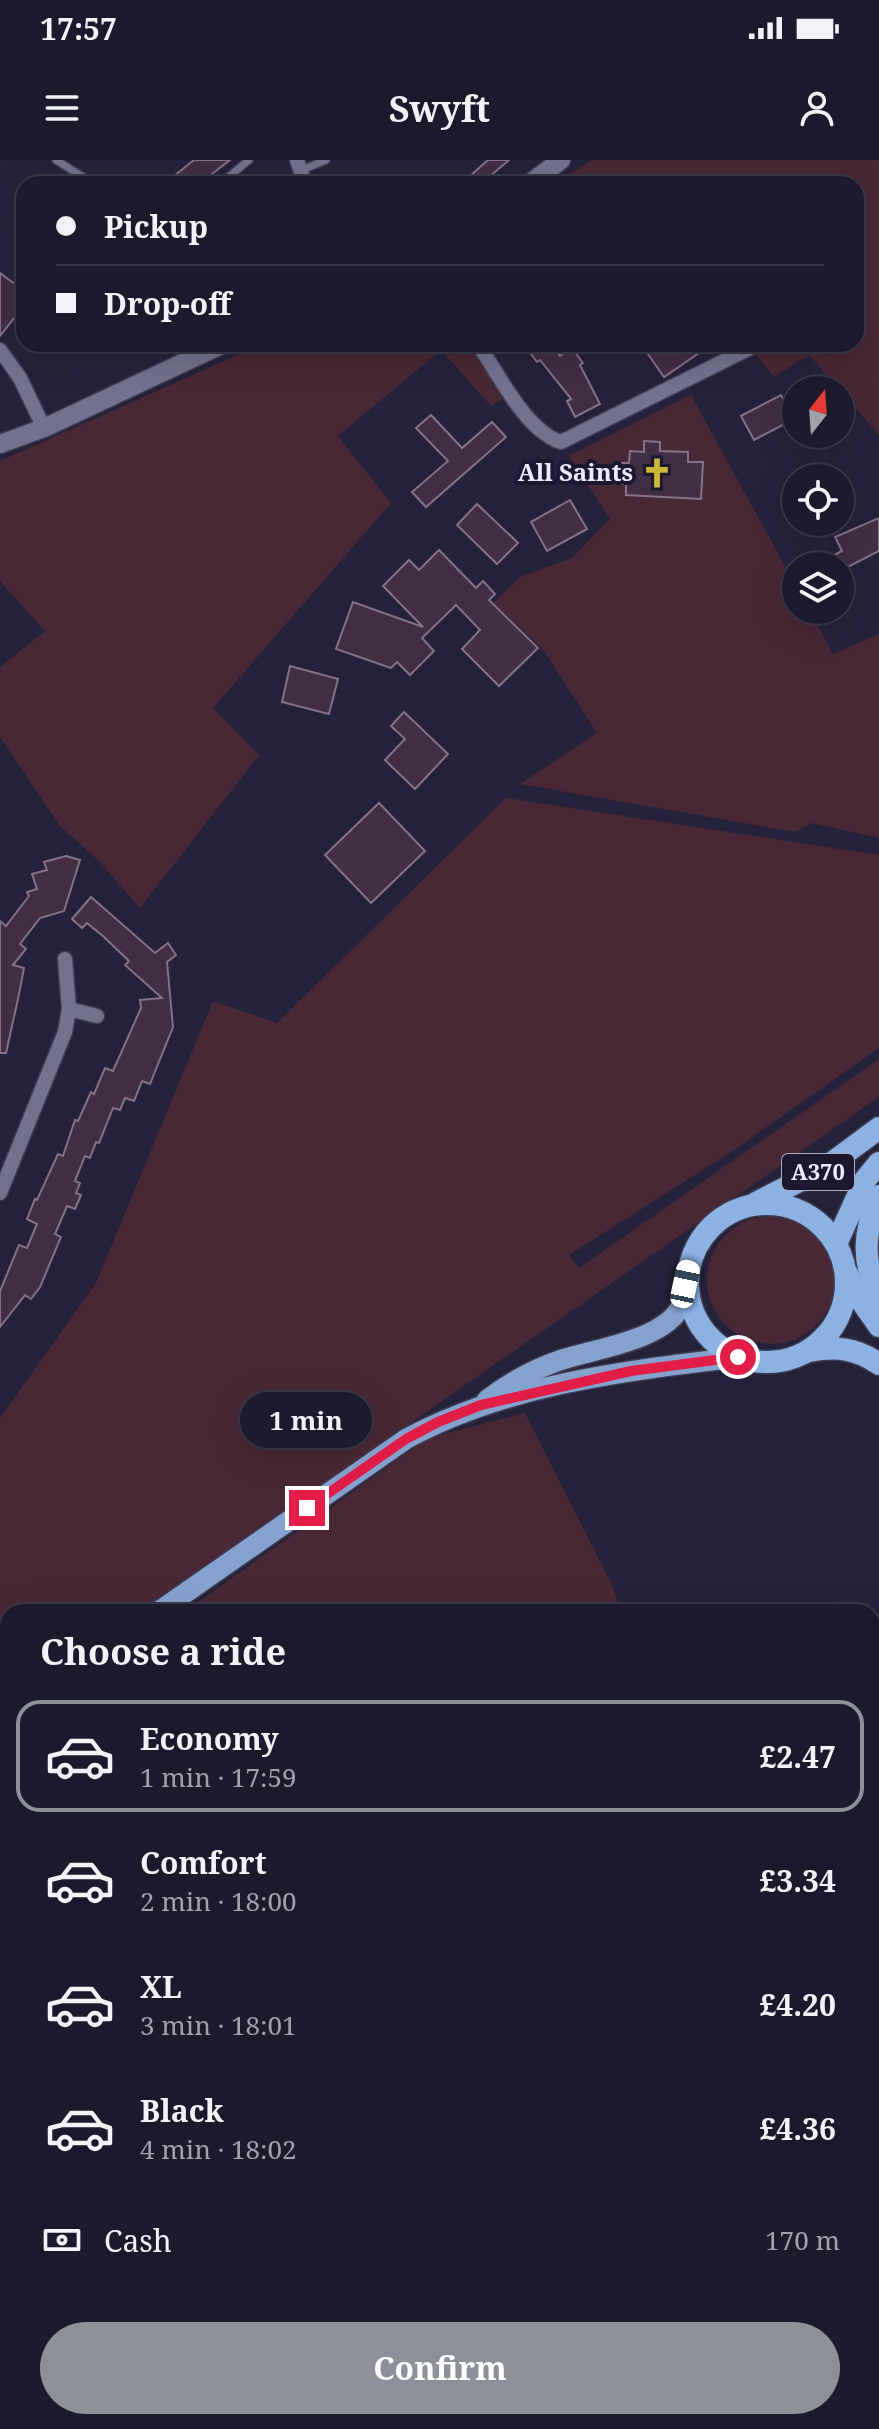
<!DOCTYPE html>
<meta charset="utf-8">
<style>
body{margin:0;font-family:"Noto Serif",serif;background:#242334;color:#f1f3f6;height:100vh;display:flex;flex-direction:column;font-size:30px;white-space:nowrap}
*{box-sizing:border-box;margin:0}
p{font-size:26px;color:#a0a1a9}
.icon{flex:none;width:44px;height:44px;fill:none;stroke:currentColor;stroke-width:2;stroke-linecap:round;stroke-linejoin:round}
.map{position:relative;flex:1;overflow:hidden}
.panel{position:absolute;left:0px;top:1444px;width:880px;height:826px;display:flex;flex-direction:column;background:#1b1a2c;border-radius:24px 24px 0 0;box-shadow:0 8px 32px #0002,0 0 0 2px #393848}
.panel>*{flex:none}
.banner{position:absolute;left:16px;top:16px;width:848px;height:176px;border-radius:24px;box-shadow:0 8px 32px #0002,0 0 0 2px #393848;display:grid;align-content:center;height:176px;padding:0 40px;background:#1b1a2c}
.needle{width:52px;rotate:17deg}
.tools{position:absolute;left:782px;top:216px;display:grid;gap:16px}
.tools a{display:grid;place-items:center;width:72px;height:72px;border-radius:50%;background:#1b1a2c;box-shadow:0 8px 32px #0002,0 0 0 2px #393848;font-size:40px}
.end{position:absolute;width:36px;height:36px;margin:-18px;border:10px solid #e11d48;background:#fff;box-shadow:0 0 0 4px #fff}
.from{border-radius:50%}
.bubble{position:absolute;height:56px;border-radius:28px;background:#1b1a2c;box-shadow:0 8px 32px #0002,0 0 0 2px #393848;font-size:26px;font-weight:700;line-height:56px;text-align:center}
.car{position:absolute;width:24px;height:48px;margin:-24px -12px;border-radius:10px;box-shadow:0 0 6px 2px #0007;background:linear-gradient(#fff 24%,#345 0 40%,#fff 0 76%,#345 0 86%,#fff 0)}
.banner b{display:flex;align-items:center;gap:28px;height:76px;font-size:30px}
.banner b+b{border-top:2px solid #393848}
.banner i{width:20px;height:20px;background:#f1f3f6}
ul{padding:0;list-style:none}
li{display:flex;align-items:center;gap:24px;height:112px;margin:0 16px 12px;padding:0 24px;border:4px solid transparent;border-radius:24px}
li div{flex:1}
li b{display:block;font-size:30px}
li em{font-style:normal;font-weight:700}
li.active{border-color:#8c9099}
li>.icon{width:72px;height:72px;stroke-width:1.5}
h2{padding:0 40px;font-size:36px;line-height:96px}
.pay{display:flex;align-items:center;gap:20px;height:88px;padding:0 40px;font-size:30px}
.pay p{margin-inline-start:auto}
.cta{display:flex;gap:16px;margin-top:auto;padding:16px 40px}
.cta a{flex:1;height:92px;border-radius:48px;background:#8c9099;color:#fff;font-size:32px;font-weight:700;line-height:92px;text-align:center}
.status{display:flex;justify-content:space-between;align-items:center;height:56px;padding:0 40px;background:#1b1a2c;direction:ltr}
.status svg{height:22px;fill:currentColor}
header{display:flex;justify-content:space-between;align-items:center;height:104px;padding:0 40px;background:#1b1a2c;font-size:36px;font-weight:700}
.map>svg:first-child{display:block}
.green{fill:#482834}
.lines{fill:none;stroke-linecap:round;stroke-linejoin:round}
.stream{stroke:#041a20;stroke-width:5}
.building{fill:#402e43;stroke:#857088;stroke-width:2}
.service-casing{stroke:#3f3c51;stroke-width:10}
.minor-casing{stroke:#3f3c51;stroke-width:17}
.tertiary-casing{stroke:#3f3c51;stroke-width:21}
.primary-casing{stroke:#3f3c51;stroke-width:23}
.trunk-casing{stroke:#3f3c51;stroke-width:25}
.service{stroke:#72718e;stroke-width:7}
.minor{stroke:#72718e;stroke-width:14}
.tertiary{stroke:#72718e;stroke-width:18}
.primary{stroke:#85a2cf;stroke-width:20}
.trunk{stroke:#8cb2e4;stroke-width:22}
.route{stroke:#e11d48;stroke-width:10}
.labels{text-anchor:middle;stroke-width:8;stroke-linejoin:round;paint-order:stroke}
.shield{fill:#1b1830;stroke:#aeacc0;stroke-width:2}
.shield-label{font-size:22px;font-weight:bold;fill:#edecfd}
.poi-label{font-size:24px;font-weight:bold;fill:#edecfd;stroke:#1b1830;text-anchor:end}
</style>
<div class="status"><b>17:57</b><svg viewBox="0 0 49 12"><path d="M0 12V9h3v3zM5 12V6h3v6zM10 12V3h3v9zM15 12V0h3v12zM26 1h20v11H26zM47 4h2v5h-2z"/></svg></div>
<header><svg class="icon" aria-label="menu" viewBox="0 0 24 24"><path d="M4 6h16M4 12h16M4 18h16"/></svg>Swyft<svg class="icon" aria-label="person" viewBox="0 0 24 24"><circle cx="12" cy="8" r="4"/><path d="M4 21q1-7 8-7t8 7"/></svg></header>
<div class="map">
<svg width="879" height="2269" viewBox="0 0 879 2269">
<rect width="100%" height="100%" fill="#24223a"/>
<g class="green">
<path d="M592 0H879V275L809 195 774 217 747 184H856V24H555Z"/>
<path d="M262 184H471L504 238 491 246 441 190 338 276 391 343 213 548 259 595 140 748 98 700 60 666 0 577V507L45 471 0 421V301Z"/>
<path d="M691 235 796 426V450H809L833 494 879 474V678L812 663 795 672 520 624 597 573 542 488 493 443 520 417 572 398 610 359 569 296Z"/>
<path d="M506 638 879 695V888L734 990 569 1095 579 1108 879 899V937L139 1452H8V1541L0 1547V1258L96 1123 213 841 277 863Z"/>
<circle cx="771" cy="1120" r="64"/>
<path d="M525 1253 612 1425 621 1452H184L428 1278Z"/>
<path d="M8 1577V2019L0 2022V1583Z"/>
<path d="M876 1964 879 1967V2269H863L864 2262H872V1966Z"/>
<path d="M8 2163V2235L0 2236V2167Z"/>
</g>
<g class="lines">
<g class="stream">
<path d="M0 1610 8 1612"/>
<path d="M872 1815 879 1811"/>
<path d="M0 2188 8 2184"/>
</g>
</g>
<g class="building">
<path d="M194 0H230L199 24H164Z"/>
<path d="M488 0H509L489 17 495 24H461Z"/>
<path d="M24 112V158L18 153 0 176V113L15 124Z"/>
<path d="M523 184H559L554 188 560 196 571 187 583 203 580 205 600 244 575 257 567 241 571 239 540 200 537 202Z"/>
<path d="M641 184H658L663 191 667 187 671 193 684 184H712L664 217Z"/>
<path d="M781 235 794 259 754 280 741 256Z"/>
<path d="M431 255 462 288 492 262 506 277 426 347 412 332 448 301 416 268Z"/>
<path d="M644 281 660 282V291L688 292V302H703L701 339 626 335V324L612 323 613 303H629L630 291 644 292Z"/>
<path d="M570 340 587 369 547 391 531 362Z"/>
<path d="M477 344 518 383 497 404 457 365Z"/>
<path d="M879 358V391L840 411V406H813L842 391 835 377Z"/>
<path d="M439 390 476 428 483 421 495 434 489 440 538 488 499 526 462 489 480 470 456 445 422 478 434 491 410 515 397 502 391 508 336 489 353 442 423 467 383 426 409 400 419 410Z"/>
<path d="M290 506 338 519 329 554 282 542Z"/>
<path d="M404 552 448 594 415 629 385 600 405 579 391 566Z"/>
<path d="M379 643 425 691 371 743 325 695Z"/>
<path d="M66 696 80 700 64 751 40 758 20 784 26 789 13 805 24 808 18 839 6 893H0V761L6 766 29 736 27 732 37 729 32 714 47 710 44 702Z"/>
<path d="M91 737 155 793 168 783 176 795 167 802 173 867 150 924 142 921 134 941 125 938 120 950 113 948 99 983 96 982 90 998 85 996 75 1021 80 1023 76 1033 81 1035 75 1049 67 1046 55 1074 61 1077 40 1127 31 1139 25 1135 0 1167V1131L19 1085 27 1088 37 1064 27 1059 35 1039 37 1040 58 994 63 996 75 960 78 961 91 932 94 934 105 908 113 911 141 848 140 840 162 838 125 805 129 801 104 777 87 763 82 768 72 759Z"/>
</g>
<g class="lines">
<g class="service-casing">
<g id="service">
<path d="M56 0 94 24"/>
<path d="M302 10 326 0"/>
<path d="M220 24 249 0"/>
</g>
</g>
<g class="minor-casing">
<g id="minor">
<path d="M297 0 305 24"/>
<path d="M478 184C499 215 526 271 561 282L750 188"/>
<path d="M0 190 20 218 44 268"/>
<path d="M69 849 97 856"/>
<path d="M0 1033 65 872 69 849 65 799"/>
</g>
</g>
<g class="tertiary-casing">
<g id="tertiary">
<path d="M529 24 561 0"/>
<path d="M0 284 44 268 223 184"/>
</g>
</g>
<g class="primary-casing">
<g id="primary">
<path d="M487 1240C509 1223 532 1210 558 1201 592 1189 664 1181 681 1146 687 1134 687 1116 690 1103"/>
<path d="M158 1452 406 1279C507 1224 626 1211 738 1197"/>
<path d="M0 1562 8 1556"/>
</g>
</g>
<g class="trunk-casing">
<g id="trunk">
<path d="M879 1036C863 1073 862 1101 879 1138"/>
<path d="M756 1043 825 1008 879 968"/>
<circle cx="767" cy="1123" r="79"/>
<path d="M836 1084 865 1020 879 1003"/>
<path d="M847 1113 853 1129 879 1166"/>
<path d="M809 1191C836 1186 856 1188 879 1204"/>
</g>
</g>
<use href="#service" class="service"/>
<use href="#minor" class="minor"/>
<use href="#tertiary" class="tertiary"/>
<use href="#primary" class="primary"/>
<use href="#trunk" class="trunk"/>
</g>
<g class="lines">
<path class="route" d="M307 1348 406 1279 438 1262 481 1245 631 1211 738 1197"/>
</g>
<defs>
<g id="church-bare" transform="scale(2.4)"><path d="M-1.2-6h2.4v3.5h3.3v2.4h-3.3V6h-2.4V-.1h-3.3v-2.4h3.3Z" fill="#ceb837" stroke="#1b1830" stroke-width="2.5" paint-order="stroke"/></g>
</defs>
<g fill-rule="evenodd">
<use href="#church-bare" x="657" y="313"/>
</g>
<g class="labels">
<rect class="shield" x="782" y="994" width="72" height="36" rx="6"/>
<g class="shield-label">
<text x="818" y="1020">A370</text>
</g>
<g class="poi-label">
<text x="633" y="321">All Saints</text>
</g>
</g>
</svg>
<div class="tools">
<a><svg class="needle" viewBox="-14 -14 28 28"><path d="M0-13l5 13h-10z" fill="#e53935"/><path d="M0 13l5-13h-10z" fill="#a0a1a9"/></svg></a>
<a><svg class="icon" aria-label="locate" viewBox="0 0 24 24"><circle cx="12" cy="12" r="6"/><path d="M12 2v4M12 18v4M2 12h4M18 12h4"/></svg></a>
<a><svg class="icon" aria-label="layers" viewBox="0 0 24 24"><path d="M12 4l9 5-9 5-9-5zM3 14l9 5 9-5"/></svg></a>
</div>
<i class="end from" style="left:738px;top:1197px"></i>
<i class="end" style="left:307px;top:1348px"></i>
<div class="bubble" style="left:240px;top:1232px;width:132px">1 min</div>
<i class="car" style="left:685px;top:1124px;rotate:12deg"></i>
<div class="banner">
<b><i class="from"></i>Pickup</b>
<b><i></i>Drop-off</b>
</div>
<section class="panel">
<h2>Choose a ride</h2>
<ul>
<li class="active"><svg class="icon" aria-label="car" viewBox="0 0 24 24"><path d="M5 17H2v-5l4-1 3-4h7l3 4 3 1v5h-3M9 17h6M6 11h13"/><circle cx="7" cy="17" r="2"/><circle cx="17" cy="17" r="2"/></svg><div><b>Economy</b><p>1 min · 17:59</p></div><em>£2.47</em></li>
<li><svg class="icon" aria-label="car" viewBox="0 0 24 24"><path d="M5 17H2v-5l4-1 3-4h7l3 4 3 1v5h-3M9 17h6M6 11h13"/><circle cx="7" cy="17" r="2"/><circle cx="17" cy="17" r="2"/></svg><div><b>Comfort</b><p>2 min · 18:00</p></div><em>£3.34</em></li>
<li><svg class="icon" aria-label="car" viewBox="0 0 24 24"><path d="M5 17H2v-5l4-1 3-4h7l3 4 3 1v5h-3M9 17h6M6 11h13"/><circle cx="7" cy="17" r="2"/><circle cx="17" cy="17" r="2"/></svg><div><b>XL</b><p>3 min · 18:01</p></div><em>£4.20</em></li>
<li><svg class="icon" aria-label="car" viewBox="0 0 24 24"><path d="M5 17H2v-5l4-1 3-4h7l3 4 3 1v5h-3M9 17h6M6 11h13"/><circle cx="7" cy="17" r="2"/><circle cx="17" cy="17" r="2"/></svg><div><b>Black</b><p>4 min · 18:02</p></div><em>£4.36</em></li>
</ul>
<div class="pay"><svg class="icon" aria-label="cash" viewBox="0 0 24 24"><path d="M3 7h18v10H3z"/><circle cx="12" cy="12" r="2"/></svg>Cash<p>170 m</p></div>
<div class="cta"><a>Confirm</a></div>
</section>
</div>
